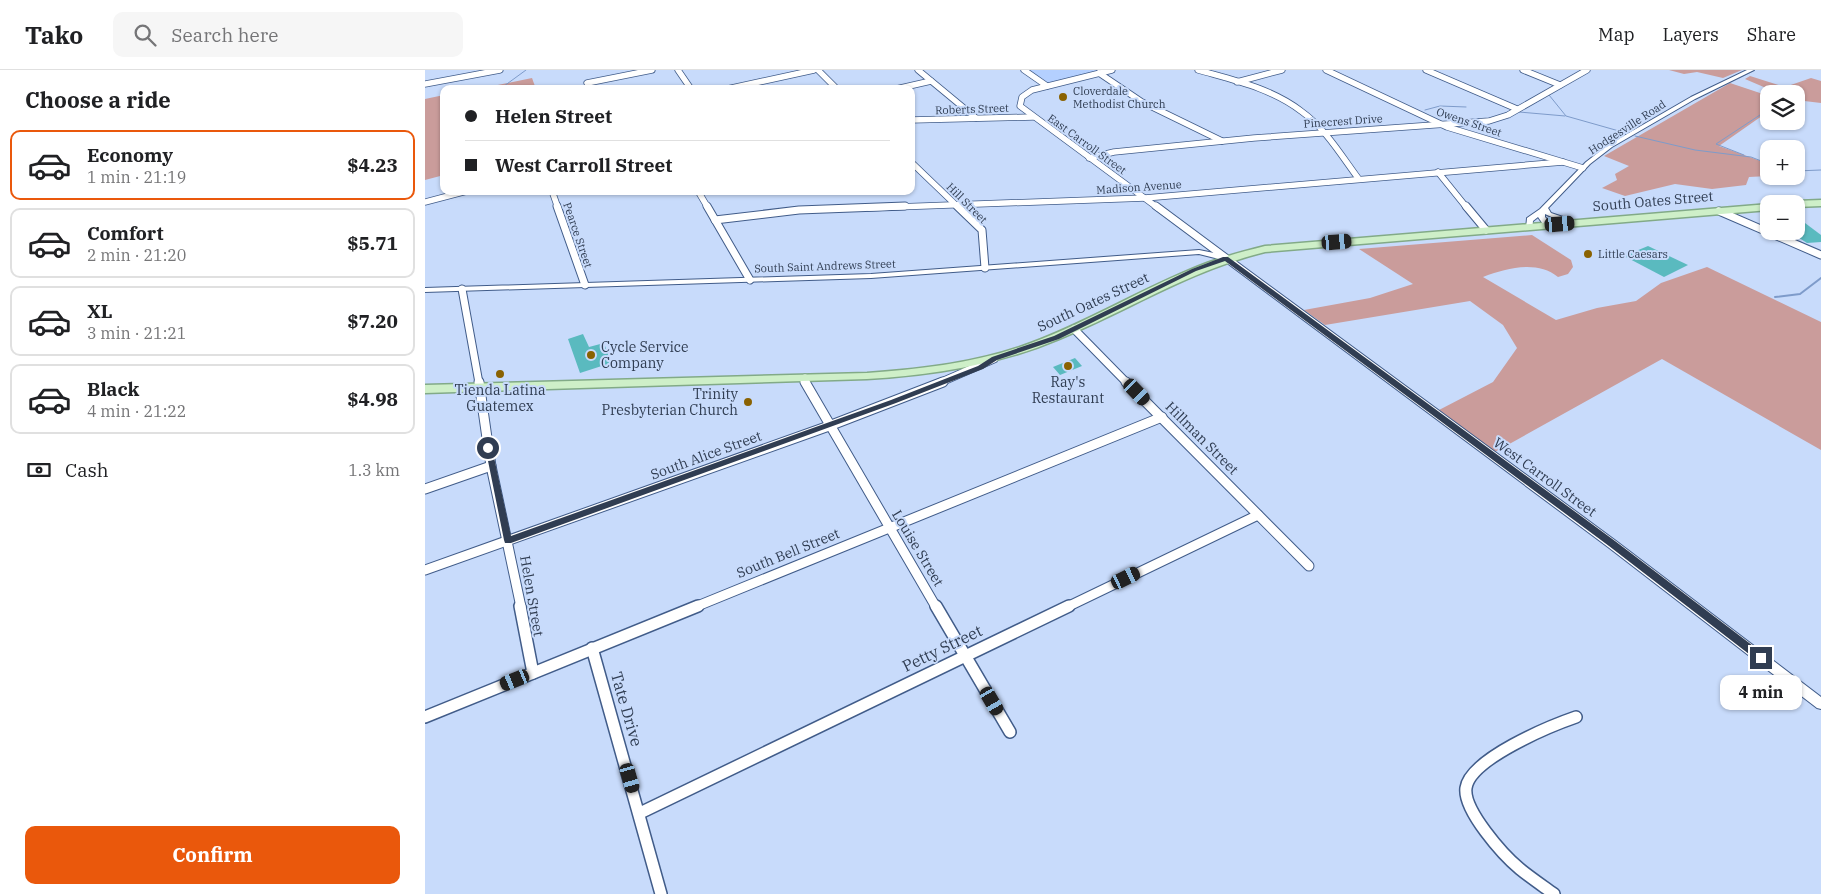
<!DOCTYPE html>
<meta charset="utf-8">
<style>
body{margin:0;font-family:"IBM Plex Serif",serif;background:#f6f6f6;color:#202124;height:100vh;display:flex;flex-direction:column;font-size:19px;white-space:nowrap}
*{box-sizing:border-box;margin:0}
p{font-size:16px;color:#757577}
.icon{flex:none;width:28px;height:28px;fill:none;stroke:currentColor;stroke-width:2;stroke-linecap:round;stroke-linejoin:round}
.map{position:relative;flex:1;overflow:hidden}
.sheet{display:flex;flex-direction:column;background:#fff;width:425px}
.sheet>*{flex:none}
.guide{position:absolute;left:15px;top:15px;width:475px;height:110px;border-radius:10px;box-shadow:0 1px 4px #0004;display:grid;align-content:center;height:110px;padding:0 25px;background:#fff}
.controls{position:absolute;left:1335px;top:15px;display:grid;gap:10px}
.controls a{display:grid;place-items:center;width:45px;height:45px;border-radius:10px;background:#fff;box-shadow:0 1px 4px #0004;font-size:25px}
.end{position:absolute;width:22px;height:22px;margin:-11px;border:6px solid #303d52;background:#fff;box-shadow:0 0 0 2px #fff}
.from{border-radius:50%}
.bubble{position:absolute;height:35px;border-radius:10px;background:#fff;box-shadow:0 1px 4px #0004;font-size:16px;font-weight:700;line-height:35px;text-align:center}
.car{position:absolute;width:15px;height:30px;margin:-15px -8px;border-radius:6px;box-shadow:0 0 4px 1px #0007;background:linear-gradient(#222 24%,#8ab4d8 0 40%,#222 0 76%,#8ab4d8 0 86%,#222 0)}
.guide b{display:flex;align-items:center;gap:18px;height:48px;font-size:19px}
.guide b+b{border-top:1px solid #e0e0e0}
.guide i{width:12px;height:12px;background:#202124}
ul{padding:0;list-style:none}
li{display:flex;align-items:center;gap:15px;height:70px;margin:0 10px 8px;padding:0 15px;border:2px solid #e0e0e0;border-radius:10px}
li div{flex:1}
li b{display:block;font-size:19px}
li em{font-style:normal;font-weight:700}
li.active{border-color:#ea580c}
li>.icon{width:45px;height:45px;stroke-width:1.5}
h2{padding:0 25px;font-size:22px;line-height:60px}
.pay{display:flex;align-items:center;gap:12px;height:55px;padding:0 25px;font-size:19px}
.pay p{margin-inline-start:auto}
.action{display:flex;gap:10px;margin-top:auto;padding:10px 25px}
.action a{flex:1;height:58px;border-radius:10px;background:#ea580c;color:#fff;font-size:20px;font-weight:700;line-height:58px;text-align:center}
header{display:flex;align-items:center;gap:30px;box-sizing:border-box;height:70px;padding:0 25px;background:#fff;border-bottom:1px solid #e0e0e0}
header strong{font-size:24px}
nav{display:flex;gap:28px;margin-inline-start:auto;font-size:18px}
.search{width:350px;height:45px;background:#f6f6f6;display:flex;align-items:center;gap:12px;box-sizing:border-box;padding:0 18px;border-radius:10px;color:#757577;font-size:19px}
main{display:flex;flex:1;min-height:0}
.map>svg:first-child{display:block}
.built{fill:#b4d0ff}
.green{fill:#ca9c9b}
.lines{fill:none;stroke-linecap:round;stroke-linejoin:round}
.stream-far1{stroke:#7e9bca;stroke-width:1}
.stream{stroke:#7e9bca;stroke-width:2}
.building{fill:#5ababf}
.minor-far3-casing{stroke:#415c89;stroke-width:7}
.minor-far2-casing{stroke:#415c89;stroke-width:9}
.minor-far1-casing{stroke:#415c89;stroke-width:11}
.minor-casing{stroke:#415c89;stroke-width:14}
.tertiary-casing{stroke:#415c89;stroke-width:2}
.primary-casing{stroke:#82aa87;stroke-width:3}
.minor-far3{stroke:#fff;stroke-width:5.5}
.minor-far2{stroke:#fff;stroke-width:7}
.minor-far1{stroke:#fff;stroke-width:9}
.minor{stroke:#fff;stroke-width:11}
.tertiary{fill:#fff;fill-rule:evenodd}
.primary{fill:#ceefc8;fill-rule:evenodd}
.route{fill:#303d52}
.poi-dot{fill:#8a6202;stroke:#c8dbfb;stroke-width:2}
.labels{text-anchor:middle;stroke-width:4;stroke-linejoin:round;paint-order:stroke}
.far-poi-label{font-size:11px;fill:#303d52;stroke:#c8dbfb;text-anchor:start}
.far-street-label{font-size:11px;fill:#303d52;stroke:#c8dbfb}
.street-label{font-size:14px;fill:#303d52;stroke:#c8dbfb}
.poi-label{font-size:14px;fill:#303d52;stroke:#c8dbfb}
.near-street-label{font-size:16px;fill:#303d52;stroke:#c8dbfb}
</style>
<header>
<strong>Tako</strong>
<div class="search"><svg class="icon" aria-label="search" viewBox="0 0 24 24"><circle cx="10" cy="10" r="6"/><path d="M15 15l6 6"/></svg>Search here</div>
<nav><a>Map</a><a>Layers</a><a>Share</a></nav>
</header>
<main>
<section class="sheet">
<h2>Choose a ride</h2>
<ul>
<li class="active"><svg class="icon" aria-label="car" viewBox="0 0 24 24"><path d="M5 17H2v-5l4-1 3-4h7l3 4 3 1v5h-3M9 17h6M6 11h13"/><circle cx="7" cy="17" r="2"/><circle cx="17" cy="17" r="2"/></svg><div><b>Economy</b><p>1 min · 21:19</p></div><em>$4.23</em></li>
<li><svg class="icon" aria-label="car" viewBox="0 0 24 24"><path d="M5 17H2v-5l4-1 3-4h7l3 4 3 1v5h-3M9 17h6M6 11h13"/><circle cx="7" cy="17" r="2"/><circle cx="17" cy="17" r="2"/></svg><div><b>Comfort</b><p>2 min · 21:20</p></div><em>$5.71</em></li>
<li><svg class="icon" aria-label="car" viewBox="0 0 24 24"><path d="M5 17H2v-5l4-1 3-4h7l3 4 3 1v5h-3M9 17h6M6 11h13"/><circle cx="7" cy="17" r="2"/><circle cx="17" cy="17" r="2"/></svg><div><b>XL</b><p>3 min · 21:21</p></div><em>$7.20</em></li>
<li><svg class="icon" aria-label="car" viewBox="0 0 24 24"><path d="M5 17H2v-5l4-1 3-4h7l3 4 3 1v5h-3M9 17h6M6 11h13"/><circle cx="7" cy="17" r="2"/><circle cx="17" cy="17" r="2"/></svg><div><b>Black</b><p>4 min · 21:22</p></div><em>$4.98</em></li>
</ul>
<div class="pay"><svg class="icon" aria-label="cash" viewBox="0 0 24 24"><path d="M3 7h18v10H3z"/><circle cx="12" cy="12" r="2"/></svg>Cash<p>1.3 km</p></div>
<div class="action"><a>Confirm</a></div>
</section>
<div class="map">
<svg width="1396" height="824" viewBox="0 0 1396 824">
<rect width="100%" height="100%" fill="#c8dbfb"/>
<path class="built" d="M603 0H680L623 13Z"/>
<g class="green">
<path d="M1244 0H1317L1298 8 1272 2 1259 4Z"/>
<path d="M1325 6 1360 17 1386 8 1396 11V33L1371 30V24H1355L1320 9Z"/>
<path d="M107 8 111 19H53Z"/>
<path d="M1305 13 1344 26V41L1294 76 1344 94V106L1324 107 1321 115 1287 119 1250 114 1200 126 1177 118 1192 110 1190 104 1204 96 1179 86Z"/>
<path d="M19 25V105L0 110V29Z"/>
<path d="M1107 165 1146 190 1148 197 1143 204 1133 207C1112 190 1082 198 1058 207L1131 250 1172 238 1211 231 1236 213 1282 197 1396 252V380L1237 289 1070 382 1014 340 1068 312 1092 278 1078 255 1045 231 900 255 879 240 945 228 988 214 934 179Z"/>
</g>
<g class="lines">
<g class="stream-far1">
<path d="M75 19 101 0"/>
<path d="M1124 25 1141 46 1201 63"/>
<path d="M1000 40 1015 36 1041 37"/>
<path d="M1094 42 1140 46"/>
<path d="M1210 66 1270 80 1326 87 1344 94"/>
<path d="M1319 85 1291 74 1344 39"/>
<path d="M1371 101 1396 100"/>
</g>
<path class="stream" d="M1350 227 1375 224 1396 208"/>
</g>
<g class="building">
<path d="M1380 153 1396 165V172L1382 173 1371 166V154Z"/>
<path d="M1223 176 1263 195 1239 207 1199 186Z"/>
<path d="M158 264 164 277 179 273 186 293 155 303 143 269Z"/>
<path d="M650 288 657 296 635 305 628 297Z"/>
</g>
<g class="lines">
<g class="minor-far3-casing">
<g id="minor-far3">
<path d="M253 0 266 19"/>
<path d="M393 0 412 19"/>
<path d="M493 0 551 48"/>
<path d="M599 0 622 16"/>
<path d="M687 0 607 20 597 27 595 36 733 138"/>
<path d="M773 0C808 10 846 18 876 41 900 58 916 85 933 108"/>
<path d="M901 0 1022 57 1158 98"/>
<path d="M1001 0 1092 39"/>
<path d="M1098 0 1135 15"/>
<path d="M674 3 717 32 797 71"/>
<path d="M812 12 857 0"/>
<path d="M0 14 75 0"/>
<path d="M166 19 162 13 227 0"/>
<path d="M302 19 389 0"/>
<path d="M471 19 506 11"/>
<path d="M486 50 608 47"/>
<path d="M664 88 689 82 829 68 1064 51 1083 45 1162 0"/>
<path d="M486 92 534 138"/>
<path d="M1013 102 1042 138"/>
<path d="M127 121 133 138"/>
<path d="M273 121 283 138"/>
<path d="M0 132 42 121"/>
<path d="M444 138 720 128 1138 92"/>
</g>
</g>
<g class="minor-far2-casing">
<g id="minor-far2">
<path d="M132 136 160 215"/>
<path d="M282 136 325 210"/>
<path d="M532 136 557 160 560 198"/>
<path d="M731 136 801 188"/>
<path d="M1041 136 1061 160"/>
<path d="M1294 141 1396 185"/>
<path d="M290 150 374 140 480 136"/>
<path d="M37 219 54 313"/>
<path d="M649 259 702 313"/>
<path d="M380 308 381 313"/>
<path d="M514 313 569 289"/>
</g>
</g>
<g class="minor-far1-casing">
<g id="minor-far1">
<path d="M54 312 66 396 96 537"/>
<path d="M380 312 511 537"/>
<path d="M701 312 884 496"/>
<path d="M0 419 66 396"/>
<path d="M0 500 404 356 518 312"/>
<path d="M270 537 737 347"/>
<path d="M642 537 833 445"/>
</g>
</g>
<g class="minor-casing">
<g id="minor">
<path d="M95 536 108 603"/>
<path d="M511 536 585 662"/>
<path d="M167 578 236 824"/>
<path d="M0 647 273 536"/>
<path d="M215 743 644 536"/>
<path d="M1129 824C1118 816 1106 808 1095 799 1078 785 1038 740 1041 718 1045 689 1125 656 1151 647"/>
</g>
</g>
<g class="tertiary-casing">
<g id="tertiary">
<path d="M1322 0H1329L1270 29 1187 77 1165 94 1123 138 1126 143 1150 151V155H1144L1120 144V147L1127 155 1126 157H1120L1113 147 1108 151 1107 159H1101L1102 148 1115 139 1161 92 1183 75 1266 27Z"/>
<path d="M774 180 804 186 1191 471 1396 627V639L1392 638 1183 477 798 190 774 184 446 208 0 222V218L446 204Z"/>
</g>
</g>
<g class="primary-casing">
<g id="primary">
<path d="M1396 130V136L1371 137V134H1367L1371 131Z"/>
<path d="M1344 134V140L840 182C766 200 704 240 634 269 573 295 508 305 442 309L0 323V315L442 303C497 299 553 293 606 273 666 251 721 216 782 193 801 186 820 181 840 176Z"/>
</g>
</g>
<use href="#minor-far3" class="minor-far3"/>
<use href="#minor-far2" class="minor-far2"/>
<use href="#minor-far1" class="minor-far1"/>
<use href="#minor" class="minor"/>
<use href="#tertiary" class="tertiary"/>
<use href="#primary" class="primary"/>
</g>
<path class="route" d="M798 187H803L1190 471 1340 585V591H1333L1184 476 800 191 771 201 634 269 572 290 558 299 471 333 86 473H80L79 470 60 376 67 378 86 466 466 330 553 296 567 287 629 266 767 199Z"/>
<g class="poi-dot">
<circle cx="638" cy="27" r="5"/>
<circle cx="1163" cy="184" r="5"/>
<circle cx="166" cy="285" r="5"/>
<circle cx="643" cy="296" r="5"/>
<circle cx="75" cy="304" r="5"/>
<circle cx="323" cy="332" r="5"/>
</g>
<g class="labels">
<g class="far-poi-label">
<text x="648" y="25">Cloverdale<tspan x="648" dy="13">Methodist Church</tspan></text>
<text x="1173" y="188">Little Caesars</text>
</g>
<g class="far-street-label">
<text transform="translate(547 39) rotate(-2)" y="4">Roberts Street</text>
<text transform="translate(918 51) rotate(-4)" y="4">Pinecrest Drive</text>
<text transform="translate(1044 52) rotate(19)" y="4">Owens Street</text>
<text transform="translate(1202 57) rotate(-33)" y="4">Hodgesville Road</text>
<text transform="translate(662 74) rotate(36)" y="4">East Carroll Street</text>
<text transform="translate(714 117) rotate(-4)" y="4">Madison Avenue</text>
<text transform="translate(542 133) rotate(45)" y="4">Hill Street</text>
<text transform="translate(153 165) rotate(71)" y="4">Pearce Street</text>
<text transform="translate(400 196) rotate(-2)" y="4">South Saint Andrews Street</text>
</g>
<g class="street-label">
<text transform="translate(1228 131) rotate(-5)" y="5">South Oates Street</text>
<text transform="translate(668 232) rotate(-25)" y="5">South Oates Street</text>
<text transform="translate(777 368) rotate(45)" y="5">Hillman Street</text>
<text transform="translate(281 385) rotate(-20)" y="5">South Alice Street</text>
<text transform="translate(1120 407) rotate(36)" y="5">West Carroll Street</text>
<text transform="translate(493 478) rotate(59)" y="5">Louise Street</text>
<text transform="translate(363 483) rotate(-22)" y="5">South Bell Street</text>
<text transform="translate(107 526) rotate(80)" y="5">Helen Street</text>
</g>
<g class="poi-label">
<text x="176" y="282" text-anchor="start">Cycle Service<tspan x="176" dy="16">Company</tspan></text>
<text x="643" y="317">Ray's<tspan x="643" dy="16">Restaurant</tspan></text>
<text x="75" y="325">Tienda Latina<tspan x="75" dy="16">Guatemex</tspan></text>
<text x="313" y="329" text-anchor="end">Trinity<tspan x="313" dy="16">Presbyterian Church</tspan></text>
</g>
<g class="near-street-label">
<text transform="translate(517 578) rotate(-26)" y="6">Petty Street</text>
<text transform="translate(202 639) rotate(74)" y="6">Tate Drive</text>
</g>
</g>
</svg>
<div class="controls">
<a><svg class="icon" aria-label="layers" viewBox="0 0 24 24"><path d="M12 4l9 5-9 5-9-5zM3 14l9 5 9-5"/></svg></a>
<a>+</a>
<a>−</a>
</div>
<i class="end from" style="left:63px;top:378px"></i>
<i class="end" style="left:1336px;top:588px"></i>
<div class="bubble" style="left:1295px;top:605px;width:82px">4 min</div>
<i class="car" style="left:1135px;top:154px;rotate:85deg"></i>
<i class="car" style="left:912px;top:172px;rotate:85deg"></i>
<i class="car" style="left:712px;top:322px;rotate:136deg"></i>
<i class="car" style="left:701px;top:508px;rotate:64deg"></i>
<i class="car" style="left:90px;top:610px;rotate:248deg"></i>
<i class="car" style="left:567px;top:631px;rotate:150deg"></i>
<i class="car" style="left:205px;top:708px;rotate:164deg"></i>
<div class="guide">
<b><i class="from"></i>Helen Street</b>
<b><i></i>West Carroll Street</b>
</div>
</div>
</main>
